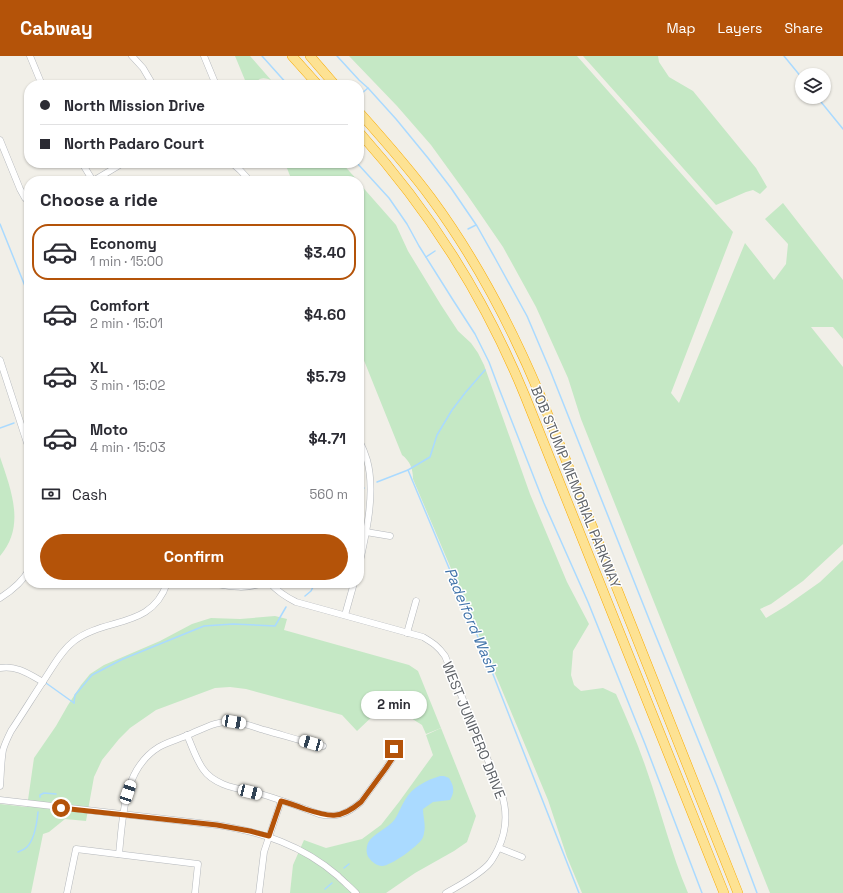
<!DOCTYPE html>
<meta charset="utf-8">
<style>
body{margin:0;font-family:"Space Grotesk",sans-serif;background:#f2f2f3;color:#2b2b33;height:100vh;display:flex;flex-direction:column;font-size:15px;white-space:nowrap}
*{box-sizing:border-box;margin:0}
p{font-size:13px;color:#7c7c81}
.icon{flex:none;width:22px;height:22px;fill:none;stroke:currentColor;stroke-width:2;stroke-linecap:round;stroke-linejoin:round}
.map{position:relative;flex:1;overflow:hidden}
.panel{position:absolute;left:24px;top:120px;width:340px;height:412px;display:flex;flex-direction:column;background:#fff;border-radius:16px;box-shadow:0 1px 3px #0004}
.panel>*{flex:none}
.hud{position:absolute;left:24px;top:24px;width:340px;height:88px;border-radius:16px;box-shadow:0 1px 3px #0004;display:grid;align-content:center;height:88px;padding:0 16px;background:#fff}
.buttons{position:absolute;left:795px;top:12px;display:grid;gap:8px}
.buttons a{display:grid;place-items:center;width:36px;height:36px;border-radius:50%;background:#fff;box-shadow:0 1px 3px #0004;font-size:20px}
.end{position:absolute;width:18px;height:18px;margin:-9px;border:5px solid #b45309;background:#fff;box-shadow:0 0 0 2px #fff}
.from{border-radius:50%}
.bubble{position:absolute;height:28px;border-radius:14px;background:#fff;box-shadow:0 1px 3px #0004;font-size:13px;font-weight:700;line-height:28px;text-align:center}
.car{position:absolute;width:12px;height:24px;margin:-12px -6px;border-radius:5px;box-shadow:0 0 3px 1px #0007;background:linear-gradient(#fff 24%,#345 0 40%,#fff 0 76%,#345 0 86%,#fff 0)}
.hud b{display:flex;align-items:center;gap:14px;height:38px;font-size:15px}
.hud b+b{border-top:1px solid #e1e1e2}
.hud i{width:10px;height:10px;background:#2b2b33}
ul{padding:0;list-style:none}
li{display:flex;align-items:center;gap:12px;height:56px;margin:0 8px 6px;padding:0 8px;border:2px solid transparent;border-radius:16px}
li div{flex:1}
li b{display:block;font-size:15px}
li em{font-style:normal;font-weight:700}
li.active{border-color:#b45309}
li>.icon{width:36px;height:36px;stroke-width:1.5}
h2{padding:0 16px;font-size:18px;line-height:48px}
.pay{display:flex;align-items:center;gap:10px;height:44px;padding:0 16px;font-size:15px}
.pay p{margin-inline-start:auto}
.cta{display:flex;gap:8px;margin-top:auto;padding:8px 16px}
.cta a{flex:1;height:46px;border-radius:24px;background:#b45309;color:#fff;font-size:16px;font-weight:700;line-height:46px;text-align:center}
header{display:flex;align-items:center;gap:24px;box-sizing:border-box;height:56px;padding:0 20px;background:#b45309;color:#fff}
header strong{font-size:19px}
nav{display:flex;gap:22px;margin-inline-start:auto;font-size:14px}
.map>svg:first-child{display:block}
.green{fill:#c5e8c5}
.water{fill:#aadaff}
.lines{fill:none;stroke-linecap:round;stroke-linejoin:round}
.stream{stroke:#aadaff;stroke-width:1.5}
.minor-casing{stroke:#b5b8bc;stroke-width:7}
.highway-casing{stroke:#f9ab00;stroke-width:10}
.minor{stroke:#fff;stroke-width:6}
.highway{stroke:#fde293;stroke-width:9}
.route{stroke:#b45309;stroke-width:5}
.labels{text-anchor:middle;stroke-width:3;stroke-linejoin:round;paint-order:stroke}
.street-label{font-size:14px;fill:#5f6368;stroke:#fff}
.water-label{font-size:15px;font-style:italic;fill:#4174aa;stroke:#fff}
</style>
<header>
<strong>Cabway</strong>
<nav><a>Map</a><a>Layers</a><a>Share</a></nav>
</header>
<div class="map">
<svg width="843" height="837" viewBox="0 0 843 837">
<rect width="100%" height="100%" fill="#f1efe8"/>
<g class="green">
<path d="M235 0H250L271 24C265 22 261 21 256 26V29H247Z"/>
<path d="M349 0H577L733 176 671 337 679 347 745 187 774 224 786 208 788 188 765 163 783 147 843 224V283L833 271H811L843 311V488L803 525 771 548 760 553 766 562 786 550 820 526 843 504V837H770L581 363 568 322 536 251 503 191 468 140 431 89 397 50Z"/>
<path d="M583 0H658L659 6 669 21 693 35 756 112 767 131 760 138 753 134 746 136 716 149Z"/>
<path d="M285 107H342L358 125H292Z"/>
<path d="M359 127 396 169 408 195 441 249 458 275 471 287 478 297 484 309 530 438 567 526 589 568 573 595 571 619 574 629 581 635 603 632 616 638C627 663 638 688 647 715 661 755 671 797 688 837H582L567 801 548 744 458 529 413 423C413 413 410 405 402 399L359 292Z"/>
<path d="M0 401C11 434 26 470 0 500Z"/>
<path d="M275 560 287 563 284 574 409 609 418 615 441 672 426 678 422 669 403 657 388 654 377 656 357 675 342 659 246 633 230 631 215 632 156 654 130 672 119 683 102 704 94 721 86 765 65 763 49 776 43 778 31 837H0V748L27 751 34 702 56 670 68 649 81 629 90 618 104 609 160 585 192 568 211 562 240 563Z"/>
<path d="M441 672 476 760 467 786 454 795 415 817 386 837H290L293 809 304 784 326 792 362 783 381 769 399 746 433 699 426 679Z"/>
</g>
<path class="water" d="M440 720H444L449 722C454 730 455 736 450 744L433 746 423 753C423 761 426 769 424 777 424 778 423 782 422 783 418 790 391 810 382 810 377 810 372 806 369 802 366 798 366 792 368 787 373 777 388 773 395 763 399 757 401 750 405 744 412 731 427 724 440 720Z"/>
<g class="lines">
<g class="stream">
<path d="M262 0 288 29"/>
<path d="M337 0 359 24 368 32 396 63 428 102 451 132 477 170 495 202 527 260 550 314 651 568 717 730 757 837"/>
<path d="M784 0 802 22"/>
<path d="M361 38 368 32"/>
<path d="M817 41 843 73"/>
<path d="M357 107 389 142 407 168 419 190 453 244 475 278 489 306 498 330 544 447 588 546 645 688 702 837"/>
<path d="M0 168 29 240"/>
<path d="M468 173 476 169"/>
<path d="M426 201 435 195"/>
<path d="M25 363 29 362"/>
<path d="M0 372 14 367"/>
<path d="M408 414 485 598 579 837"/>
<path d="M377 426 408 414 430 401 437 379 452 354 465 337 485 314"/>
<path d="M359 434 364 432"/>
<path d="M305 540 311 535 315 527"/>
<path d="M46 627 74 647"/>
<path d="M74 647 75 639 92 619 123 603 204 570 233 568 275 570 286 551"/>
<path d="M40 741V739L44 737 56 738"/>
<path d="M18 796C21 795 25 793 27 791 34 784 37 766 38 756"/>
<path d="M344 812 349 808"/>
<path d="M325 833 332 827"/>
</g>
<g class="minor-casing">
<g id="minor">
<path d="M30 0 42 29"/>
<path d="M132 0 143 12 153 29"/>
<path d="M204 0 216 29"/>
<path d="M0 84 20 133 25 142 29 146"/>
<path d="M82 107 93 125"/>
<path d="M232 107 240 114 250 125"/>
<path d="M93 125 123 107"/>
<path d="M0 304 29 393"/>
<path d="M359 384C362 390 365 397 367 404 376 436 366 478 359 510"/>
<path d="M366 476 390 480"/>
<path d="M210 527C228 530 245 534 262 527"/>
<path d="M270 527C278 536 286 541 296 546L423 581C433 587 438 590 445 600L501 736C508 756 507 774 498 793 495 799 492 805 488 809 476 821 460 829 446 837"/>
<path d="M0 542C11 535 23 525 29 514"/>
<path d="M345 559 354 527"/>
<path d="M407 577 416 545"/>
<path d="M0 612C16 609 29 618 43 626"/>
<path d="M187 679C192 690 196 703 203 713 215 731 242 733 261 738 281 744 300 751 319 758 337 762 347 758 361 746L386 712 392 703 394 693"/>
<path d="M0 730C1 718 1 705 3 694 5 687 8 681 11 675 23 657 34 639 46 621 54 609 62 594 74 585 105 561 152 573 167 527"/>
<path d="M0 744 217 769C262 776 302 789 338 820 344 826 350 831 356 837"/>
<path d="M499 792 522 801"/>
<path d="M119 798C123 760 123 713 159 691 168 686 179 683 188 679 203 673 217 664 234 666 244 667 254 671 264 674 283 679 303 686 323 690"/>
<path d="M67 837 76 793 198 808 195 837"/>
<path d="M259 837 264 796 281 745"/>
</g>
</g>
<g class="highway-casing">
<g id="highway">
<path d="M292 0 318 29"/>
<path d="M310 0 335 29"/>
<path d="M359 56C384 84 409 112 431 142 476 203 511 270 540 339L738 837"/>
<path d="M359 76C431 157 484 240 525 340L724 837"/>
</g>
</g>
<use href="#minor" class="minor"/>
<use href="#highway" class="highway"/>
</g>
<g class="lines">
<path class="route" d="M61 752 217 769 250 775 269 780 281 745C289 747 297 750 305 753 329 761 340 764 361 746L386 712 392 703 394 693"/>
</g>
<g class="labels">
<g class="street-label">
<text transform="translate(576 431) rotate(68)" y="5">BOB STUMP MEMORIAL PARKWAY</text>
<text transform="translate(474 674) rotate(68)" y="5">WEST JUNIPERO DRIVE</text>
</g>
<g class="water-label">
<text transform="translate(471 564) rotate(67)" y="5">Padelford Wash</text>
</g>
</g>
</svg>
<div class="buttons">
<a><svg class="icon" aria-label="layers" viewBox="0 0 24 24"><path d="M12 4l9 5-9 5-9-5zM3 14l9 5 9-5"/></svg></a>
</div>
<i class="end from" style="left:61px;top:752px"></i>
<i class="end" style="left:394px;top:693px"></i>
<div class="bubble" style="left:361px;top:635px;width:66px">2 min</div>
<i class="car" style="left:234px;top:666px;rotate:100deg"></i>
<i class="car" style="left:311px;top:687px;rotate:286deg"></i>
<i class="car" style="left:128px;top:736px;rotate:19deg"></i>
<i class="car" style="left:250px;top:736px;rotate:104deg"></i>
<div class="hud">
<b><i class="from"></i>North Mission Drive</b>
<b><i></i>North Padaro Court</b>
</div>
<section class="panel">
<h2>Choose a ride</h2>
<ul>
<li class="active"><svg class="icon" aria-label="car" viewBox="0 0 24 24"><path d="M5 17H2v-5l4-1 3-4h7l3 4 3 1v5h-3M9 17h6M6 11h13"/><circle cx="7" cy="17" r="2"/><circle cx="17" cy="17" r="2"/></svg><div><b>Economy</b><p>1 min · 15:00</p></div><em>$3.40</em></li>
<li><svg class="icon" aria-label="car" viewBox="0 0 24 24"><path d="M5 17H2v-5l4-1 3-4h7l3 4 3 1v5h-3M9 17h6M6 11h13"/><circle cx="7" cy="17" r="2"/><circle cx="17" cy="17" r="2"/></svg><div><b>Comfort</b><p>2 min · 15:01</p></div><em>$4.60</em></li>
<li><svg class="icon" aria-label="car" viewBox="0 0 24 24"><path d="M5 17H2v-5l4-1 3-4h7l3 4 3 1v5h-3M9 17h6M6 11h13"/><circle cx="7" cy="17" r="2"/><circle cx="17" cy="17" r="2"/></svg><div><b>XL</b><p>3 min · 15:02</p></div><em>$5.79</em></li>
<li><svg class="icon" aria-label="car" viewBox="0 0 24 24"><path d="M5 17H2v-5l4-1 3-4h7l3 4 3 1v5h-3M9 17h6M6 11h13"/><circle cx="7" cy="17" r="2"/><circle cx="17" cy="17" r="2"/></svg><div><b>Moto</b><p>4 min · 15:03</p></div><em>$4.71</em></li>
</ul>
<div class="pay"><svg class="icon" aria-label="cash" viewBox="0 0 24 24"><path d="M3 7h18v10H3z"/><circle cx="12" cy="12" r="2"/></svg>Cash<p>560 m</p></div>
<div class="cta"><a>Confirm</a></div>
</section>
</div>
